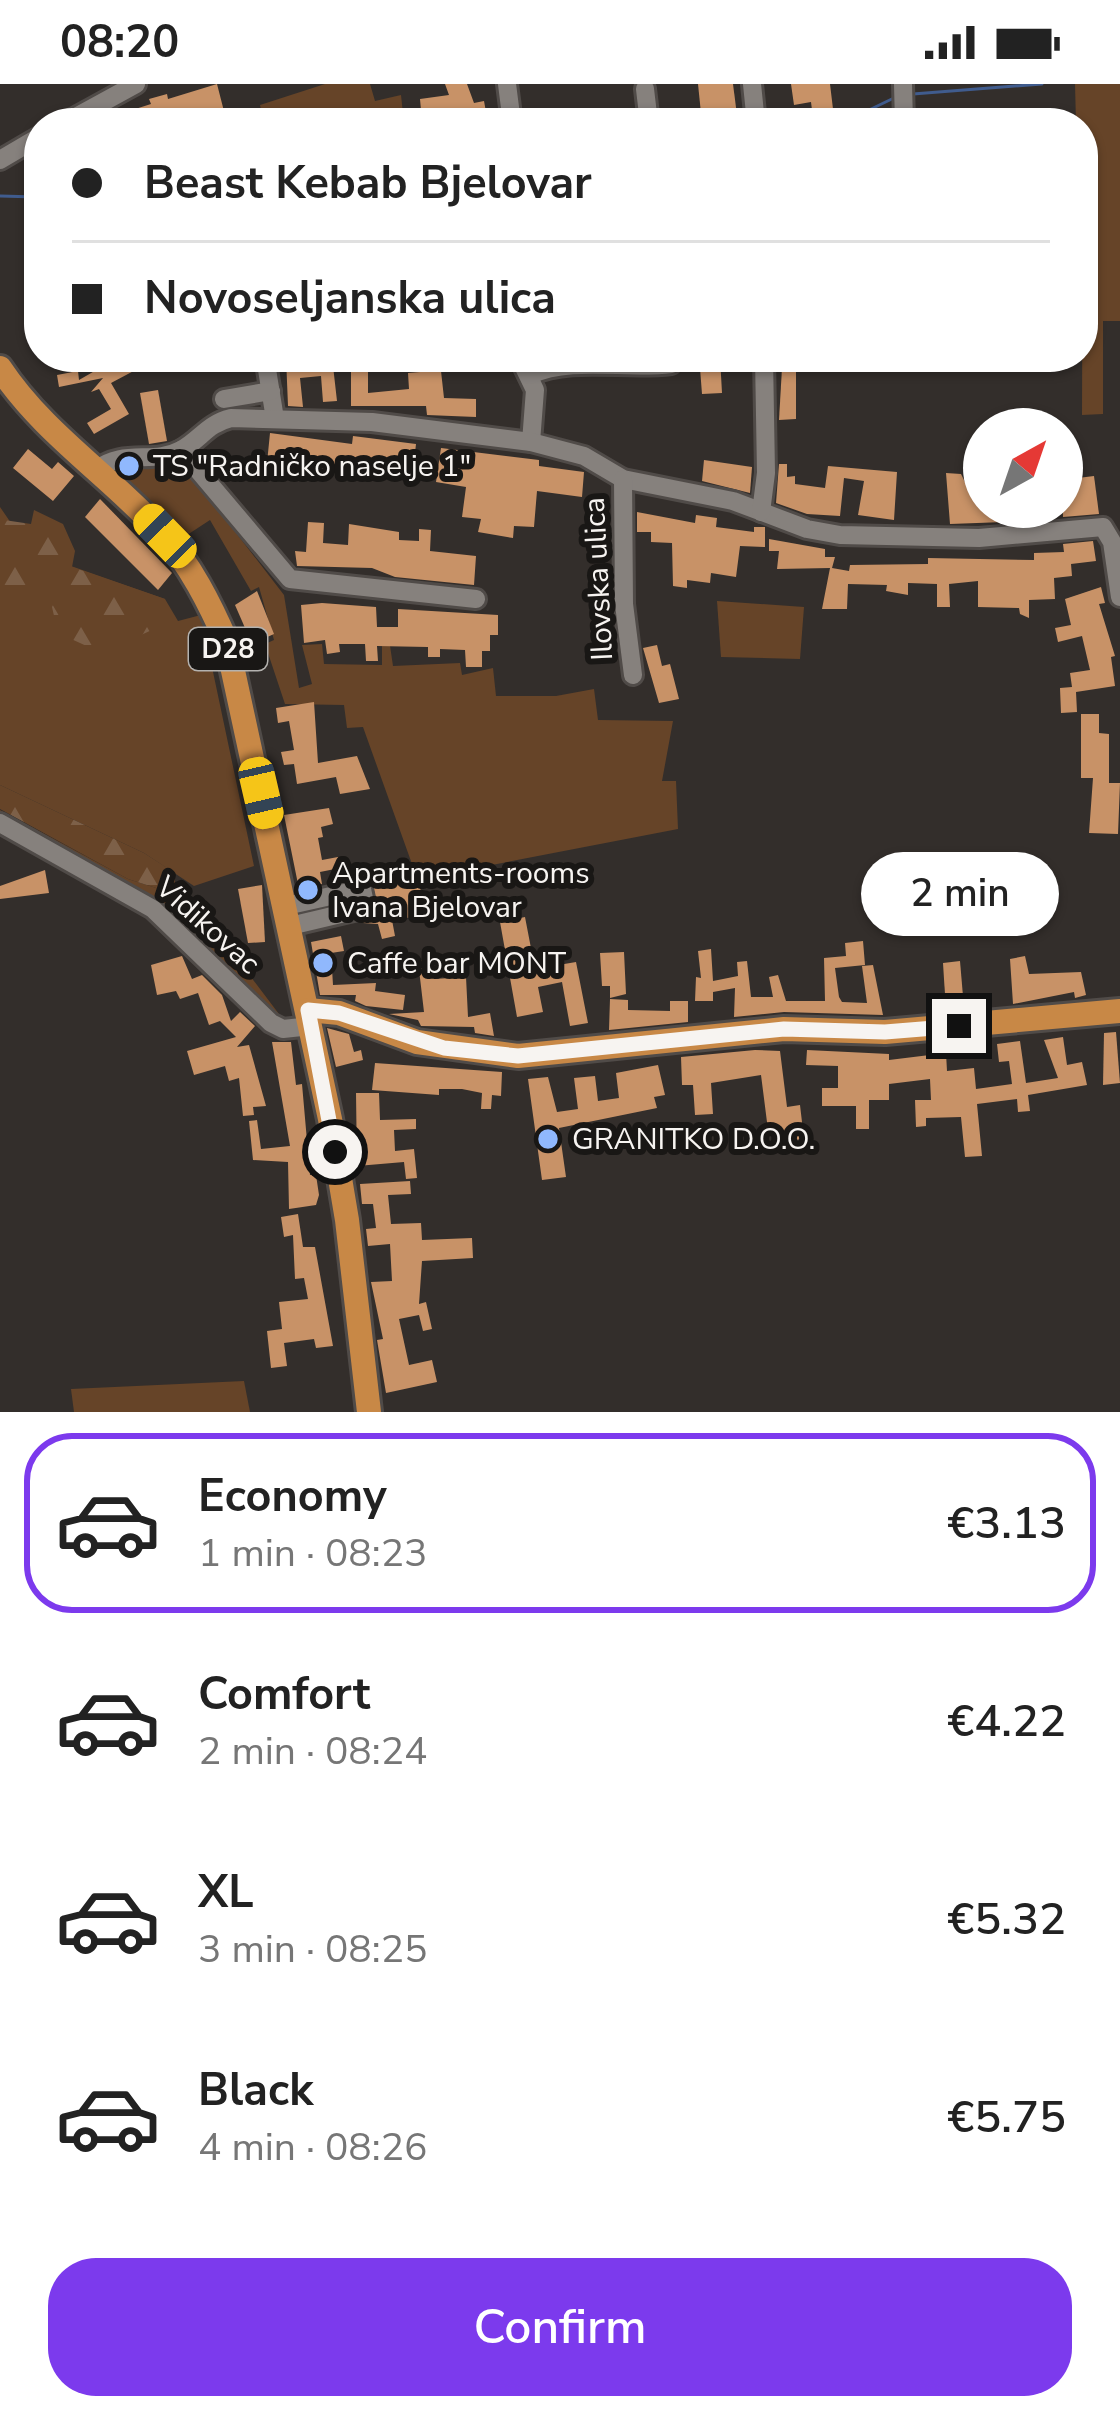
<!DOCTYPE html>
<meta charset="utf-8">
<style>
body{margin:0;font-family:"Nunito Sans",sans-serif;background:#f6f6f6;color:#222;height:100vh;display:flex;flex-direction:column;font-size:45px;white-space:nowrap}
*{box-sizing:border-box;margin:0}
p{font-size:39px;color:#767676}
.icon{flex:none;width:66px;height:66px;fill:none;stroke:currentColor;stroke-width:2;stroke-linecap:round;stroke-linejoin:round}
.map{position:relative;height:1328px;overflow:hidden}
.panel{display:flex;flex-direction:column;background:#fff;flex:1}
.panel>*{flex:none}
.hud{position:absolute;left:24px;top:24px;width:1074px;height:264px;border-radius:48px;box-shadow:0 3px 9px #0004;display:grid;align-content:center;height:264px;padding:0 48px;background:#fff}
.needle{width:78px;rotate:40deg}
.fabs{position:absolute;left:963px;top:324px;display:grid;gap:24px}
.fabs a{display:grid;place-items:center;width:120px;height:120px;border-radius:50%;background:#fff;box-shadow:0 3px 9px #0004;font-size:60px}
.end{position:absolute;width:54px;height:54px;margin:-27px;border:15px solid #f7f4f1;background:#111;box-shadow:0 0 0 6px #111}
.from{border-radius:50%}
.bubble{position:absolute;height:84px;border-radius:42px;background:#fff;box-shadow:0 3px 9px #0004;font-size:39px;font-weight:600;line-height:84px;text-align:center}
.car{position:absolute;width:36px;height:72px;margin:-36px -18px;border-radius:15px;box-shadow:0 0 9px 3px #0007;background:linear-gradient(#f5c518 24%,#345 0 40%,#f5c518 0 76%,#345 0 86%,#f5c518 0)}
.hud b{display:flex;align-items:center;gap:42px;height:114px;font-size:45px}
.hud b+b{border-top:3px solid #e0e0e0}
.hud i{width:30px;height:30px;background:#222}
ul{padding:21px 0 0;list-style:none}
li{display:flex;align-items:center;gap:36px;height:180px;margin:0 24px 18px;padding:0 24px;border:6px solid transparent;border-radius:48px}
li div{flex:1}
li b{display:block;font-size:45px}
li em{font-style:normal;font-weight:600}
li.active{border-color:#7c3aed}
li>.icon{width:108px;height:108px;stroke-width:1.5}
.cta{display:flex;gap:24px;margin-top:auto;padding:24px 48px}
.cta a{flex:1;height:138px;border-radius:48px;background:#7c3aed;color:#fff;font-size:48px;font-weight:600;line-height:138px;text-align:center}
.status{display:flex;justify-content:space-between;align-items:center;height:84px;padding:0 60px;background:#fff;direction:ltr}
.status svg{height:33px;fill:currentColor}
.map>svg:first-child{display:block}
.green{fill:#664428}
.forest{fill:url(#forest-firs)}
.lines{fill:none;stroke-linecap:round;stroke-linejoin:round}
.stream{stroke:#405c8e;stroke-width:3}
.building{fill:#c89267}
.minor-casing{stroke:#504b48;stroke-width:24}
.major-casing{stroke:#504b48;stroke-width:30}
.minor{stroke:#86817d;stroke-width:18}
.major{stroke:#c88846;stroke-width:24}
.route{stroke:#f7f4f1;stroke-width:15}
.poi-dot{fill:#90b8fd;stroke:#191715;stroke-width:4.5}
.labels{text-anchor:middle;stroke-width:12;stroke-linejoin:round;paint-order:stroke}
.shield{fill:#191715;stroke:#b4b2af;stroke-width:3}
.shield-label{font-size:27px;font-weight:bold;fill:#f7f4f1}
.poi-label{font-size:30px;fill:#f7f4f1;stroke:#191715;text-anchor:start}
.street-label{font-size:30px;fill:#f7f4f1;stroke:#191715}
</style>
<div class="status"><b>08:20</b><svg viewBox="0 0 49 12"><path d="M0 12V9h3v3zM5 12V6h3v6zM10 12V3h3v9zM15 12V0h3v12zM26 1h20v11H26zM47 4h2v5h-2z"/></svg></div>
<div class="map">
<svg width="1120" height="1328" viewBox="0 0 1120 1328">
<defs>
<pattern id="forest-firs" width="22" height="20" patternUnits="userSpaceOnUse" patternTransform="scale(3)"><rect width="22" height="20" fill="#664428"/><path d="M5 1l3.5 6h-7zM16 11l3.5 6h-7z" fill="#7d6048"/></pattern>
</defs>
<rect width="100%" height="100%" fill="#332e2b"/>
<g class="green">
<path d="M325 0H370L375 17 401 11 404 39H264L260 21Z"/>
<path d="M1075 0H1120V237H1103V330L1082 331 1083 39H1076Z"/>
<path d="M180 376 284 511 299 604 312 600 302 561 322 560 324 580 382 581V550L388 548 393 582 460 579 462 591 493 584 496 612H556L594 605 598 636 673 637 662 697H676L678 745 424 794 412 780 363 643 347 644 344 621 285 620 265 560 274 556 259 503 251 507 210 436 181 455 111 384Z"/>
<path d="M0 423 31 468 165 515 178 537 201 531 254 782 194 802 144 769 0 701Z"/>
<path d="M717 517 804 523 800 575 721 573Z"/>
<path d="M0 726 128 795 169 808 177 829 212 864 235 872 282 934 283 945 153 825 0 739Z"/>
<path d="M244 1297 250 1328H74L71 1305Z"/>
</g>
<g class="forest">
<path d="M34 426 63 440 75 467 72 483 165 515 152 534 154 545 102 569 58 549 52 523 62 504 44 497 36 507 25 502 23 512 0 523 4 436 31 440Z"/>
<path d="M0 701 144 769 175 789V810L128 795 0 725Z"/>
</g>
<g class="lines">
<g class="stream">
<path d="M913 10 1042 0"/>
<path d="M842 39 896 13"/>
<path d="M0 112 37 113"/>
</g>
</g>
<g class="building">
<path d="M217 0 227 39H196L195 28 133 39 129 27 151 20 149 15 167 10 168 15Z"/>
<path d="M445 0H467L474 19 484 17 488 39H461L460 35 432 39 430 25 421 26 420 15 449 11Z"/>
<path d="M698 0H733L738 39H702Z"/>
<path d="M791 0H830L833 25 813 34 811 18 794 21Z"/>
<path d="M100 273H160L111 299 129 330 94 350 87 339 111 325 99 305 91 308 103 294 59 303 57 291 78 287 79 296 105 281Z"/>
<path d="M286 273H332L337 317 323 318 321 292 300 294 303 323 288 322Z"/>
<path d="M689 273H720L722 309 702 310 700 284 684 285Z"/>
<path d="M351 275H368V309L409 305 408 289 420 288V279L440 278 444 314 476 315V333L427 331 426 322H351Z"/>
<path d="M796 283V335L779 336 782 284Z"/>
<path d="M158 306 167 357 149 360 140 309Z"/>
<path d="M270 349 352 360 353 352 416 360 412 396 302 380 285 381 284 392 266 389Z"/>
<path d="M441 364 539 376V382L584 388 582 413 537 407 534 443 514 442 513 454 478 448 481 435 462 433 466 403 436 398Z"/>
<path d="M28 365 52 385 58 378 74 392 53 417 13 384Z"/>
<path d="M704 376 752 383 750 409 702 397Z"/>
<path d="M779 380H787V393L795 392V400L825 404 828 382 897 388 894 436 858 431 864 397 844 394 840 432 807 430 776 419Z"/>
<path d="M946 389 961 390 969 406 984 405V423H1003L1004 438 950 440Z"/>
<path d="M1094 392 1099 430 1063 433 1062 396Z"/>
<path d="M100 415 172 489 158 506 85 433Z"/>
<path d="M637 428 695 439 696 431 717 434 716 443 754 448V443H765V463L740 462 736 493 711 489 710 499 687 496V504L673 502 672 459 651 458V448H637Z"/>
<path d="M308 438 324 439 323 459 348 461 349 440 399 448V456L419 457V445L431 446 430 467 476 472 474 501 395 493 372 484 297 482 295 467 306 468Z"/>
<path d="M769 455 825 465V473H835L832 484 849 487 850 481 928 480V474L1034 476V469L1064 468 1063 460 1093 457 1096 477 1071 480 1072 492 1054 494 1055 515 1029 516V534L1020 530 1019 524 978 523V497L949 500 950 523H937V500L908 499V511L886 507 887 501 848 500 847 525H822L830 484 777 485 779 467H769Z"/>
<path d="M1101 503 1105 519 1099 520 1115 572 1111 573 1115 602 1076 608 1077 628 1061 629 1060 604 1072 603 1070 589 1090 586 1082 552 1058 558 1055 544 1071 541 1065 515Z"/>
<path d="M257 507 274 550 252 560 235 521Z"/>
<path d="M322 519 376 523 377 543H398V525L498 531V551H490V567H482V583H466L465 566 440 565V573H428V563L377 562 378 577H366L365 560H339L340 568 327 570 325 556 304 559 301 521Z"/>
<path d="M657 561 662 582 670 580 679 615 659 619 643 564Z"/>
<path d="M314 618 318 679 357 672 370 705 340 710 336 693 297 700 294 680 284 681 281 668 294 666 289 637 278 639 276 624Z"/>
<path d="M1081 630H1099V649L1109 650V699H1120L1118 750 1089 749 1093 694H1081Z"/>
<path d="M329 724 333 740 321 743 323 753 318 754 322 776 338 773 340 784 320 788 322 800 299 805 284 731Z"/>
<path d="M404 780 409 805 420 803 425 831 392 836 395 852 382 855 378 840 363 839 379 827 369 786Z"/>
<path d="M45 786 49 809 0 815V802Z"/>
<path d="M262 801 265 858 248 859 238 805Z"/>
<path d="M525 833 535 885 576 878 588 939 570 942 562 898 538 903 543 928 517 933 500 838Z"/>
<path d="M341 852 344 867 331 869 333 901 376 899 375 907 405 911 403 926 366 922 355 917 356 911H320L311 858Z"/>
<path d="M863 857 865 881 835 884 839 913 842 918 867 919 862 882 873 881 883 931 784 928 734 933 735 904 713 908V917H695L696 893 701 894 698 867 711 865 713 897 738 892 737 878 747 877 751 913H773L769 893 778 891 786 917H825L824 874 846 872 845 859Z"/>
<path d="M624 868 626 910 610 914V902H602L600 869Z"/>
<path d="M182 872 192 895 202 891 222 911 231 937 240 928 255 942 237 963 249 961 266 1022 253 1023 254 1031 243 1032 239 994 229 997 225 982 194 991 187 967 236 953 220 937 209 941 198 909 180 915 176 907 157 911 151 881Z"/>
<path d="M1025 872 1029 890 1081 888 1086 911 1075 914 1074 908 1013 920 1010 875Z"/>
<path d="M432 875 434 895 466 893 468 933 490 929 494 952 475 949 474 943 421 942 418 936 389 930 424 928 418 877Z"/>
<path d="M960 877 964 924 946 926 943 879Z"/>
<path d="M610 915 628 916V926L670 927V917H688V938L609 946Z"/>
<path d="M327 944 349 950 354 968 361 966 363 976 336 983Z"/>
<path d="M1116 948 1120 999 1103 1001 1104 949Z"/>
<path d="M1063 953 1067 981 1082 978 1087 1001 1028 1011 1030 1027 1018 1028 1017 1015 977 1020 982 1072 965 1073 961 1033 926 1034V1042L916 1043 915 1016H931L930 995 889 1000V1016H869V1045H856V1022H822V1004H838V982L806 981 807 966 889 970V976L946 969 947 987 974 984 976 1005 1012 1000 1009 977 999 978 997 960 1020 957 1026 999 1058 994 1044 956Z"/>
<path d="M272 958H291L296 1001 302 1000 310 1091H316L319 1111 316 1121 289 1125 288 1078 253 1076 249 1037 257 1036 261 1065 290 1062Z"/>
<path d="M755 966 780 967 787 1023 800 1021 804 1055 782 1057 781 1044 768 1046 761 991 711 999 713 1030 695 1031 693 1001H682L681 973Z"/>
<path d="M375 979 502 988 501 1012 492 1011 491 1025H481L482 1009 462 1005H439V1011L372 1006Z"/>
<path d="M658 981 665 1011 654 1013 657 1024 559 1044 566 1093 542 1096 528 995 548 993 557 1028 578 1025 574 994 595 992 598 1017 619 1014 616 989Z"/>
<path d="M356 1009H379L380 1036 416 1035V1045L394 1046 395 1067 414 1065 417 1094 406 1095 404 1078 357 1082Z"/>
<path d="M410 1097 411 1110 388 1111 391 1140 421 1139 422 1156 472 1154 473 1174 422 1177 419 1220 426 1218 432 1245 423 1247 419 1231 399 1235 409 1281 432 1276 437 1298 386 1309 377 1256 383 1255 371 1198 392 1197 390 1160 368 1162 366 1145 376 1144 373 1120H362L360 1100Z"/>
<path d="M298 1130 303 1163H315L333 1262 316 1264 314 1255 284 1259 287 1282 271 1284 267 1247 282 1245 279 1218 308 1215 304 1194 295 1195 293 1151 284 1153 281 1133Z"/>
</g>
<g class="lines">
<g class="minor-casing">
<g id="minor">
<path d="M507 0 512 39"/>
<path d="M752 0 756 39"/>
<path d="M903 0 904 39"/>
<path d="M645 5 649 39"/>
<path d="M65 39 136 0"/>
<path d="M0 76 39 53"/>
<path d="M265 273 275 335"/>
<path d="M519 273 535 306 531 358"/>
<path d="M530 291C572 272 626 286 671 280L676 273"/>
<path d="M224 315 271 307"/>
<path d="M181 366 290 495 476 515"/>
<path d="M96 386C124 364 153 381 181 366 201 355 207 340 231 334L372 338 531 358 584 372 623 395 733 417 807 445 840 451 979 454 1103 443 1112 458 1120 513"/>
<path d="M623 395 624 520 633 591"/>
<path d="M761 428 766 389 764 273"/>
<path d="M0 739 153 825 271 939 283 945 311 942"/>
<path d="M286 822 362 805 366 824 290 842"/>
</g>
</g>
<g class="major-casing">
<g id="major">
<path d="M0 284C43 349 109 391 161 448 190 480 210 520 227 559L330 1035 347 1136 369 1328"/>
<path d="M308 926 339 929 417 958 518 972 784 945 885 948 1120 927"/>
</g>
</g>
<use href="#minor" class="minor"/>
<use href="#major" class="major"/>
</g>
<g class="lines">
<path class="route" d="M335 1068 308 926 339 929 444 964 518 972 784 945 885 948 959 942"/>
</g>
<g class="poi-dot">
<circle cx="129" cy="382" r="12"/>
<circle cx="308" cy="806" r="12"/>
<circle cx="323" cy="879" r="12"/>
<circle cx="548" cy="1055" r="12"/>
</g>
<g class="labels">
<rect class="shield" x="189" y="544" width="78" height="42" rx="9"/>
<g class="shield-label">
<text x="228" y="574">D28</text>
</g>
<g class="poi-label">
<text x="153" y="392">TS "Radničko naselje 1"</text>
<text x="332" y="799">Apartments-rooms<tspan x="332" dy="34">Ivana Bjelovar</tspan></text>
<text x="347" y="889">Caffe bar MONT</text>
<text x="572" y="1065">GRANITKO D.O.O.</text>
</g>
<g class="street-label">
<text transform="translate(598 495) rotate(-93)" y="10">Ilovska ulica</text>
<text transform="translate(208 841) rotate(42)" y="10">Vidikovac</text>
</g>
</g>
</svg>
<div class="fabs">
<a><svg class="needle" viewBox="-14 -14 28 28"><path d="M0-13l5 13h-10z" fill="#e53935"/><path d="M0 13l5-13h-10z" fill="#767676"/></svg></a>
</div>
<i class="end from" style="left:335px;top:1068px"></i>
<i class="end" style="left:959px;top:942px"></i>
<div class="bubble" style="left:861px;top:768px;width:198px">2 min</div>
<i class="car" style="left:165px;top:452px;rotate:316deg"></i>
<i class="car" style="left:261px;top:709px;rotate:167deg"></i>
<div class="hud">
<b><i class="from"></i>Beast Kebab Bjelovar</b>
<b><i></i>Novoseljanska ulica</b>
</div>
</div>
<section class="panel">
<ul>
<li class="active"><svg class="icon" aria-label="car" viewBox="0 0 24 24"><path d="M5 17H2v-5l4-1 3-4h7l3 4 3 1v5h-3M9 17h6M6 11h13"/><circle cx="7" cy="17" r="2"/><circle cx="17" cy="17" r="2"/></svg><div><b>Economy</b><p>1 min · 08:23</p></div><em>€3.13</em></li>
<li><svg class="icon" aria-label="car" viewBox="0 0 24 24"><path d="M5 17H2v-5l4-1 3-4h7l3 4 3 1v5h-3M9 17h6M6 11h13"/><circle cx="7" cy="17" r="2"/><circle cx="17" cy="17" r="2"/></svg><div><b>Comfort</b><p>2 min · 08:24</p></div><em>€4.22</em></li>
<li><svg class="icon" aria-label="car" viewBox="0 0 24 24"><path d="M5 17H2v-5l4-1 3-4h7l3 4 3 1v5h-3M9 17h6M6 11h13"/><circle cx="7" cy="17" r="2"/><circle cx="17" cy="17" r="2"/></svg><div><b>XL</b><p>3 min · 08:25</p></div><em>€5.32</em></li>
<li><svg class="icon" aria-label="car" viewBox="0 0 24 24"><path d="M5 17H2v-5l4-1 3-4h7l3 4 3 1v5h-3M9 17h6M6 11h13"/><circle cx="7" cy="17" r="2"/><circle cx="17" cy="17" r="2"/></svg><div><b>Black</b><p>4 min · 08:26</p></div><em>€5.75</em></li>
</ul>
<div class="cta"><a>Confirm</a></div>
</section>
